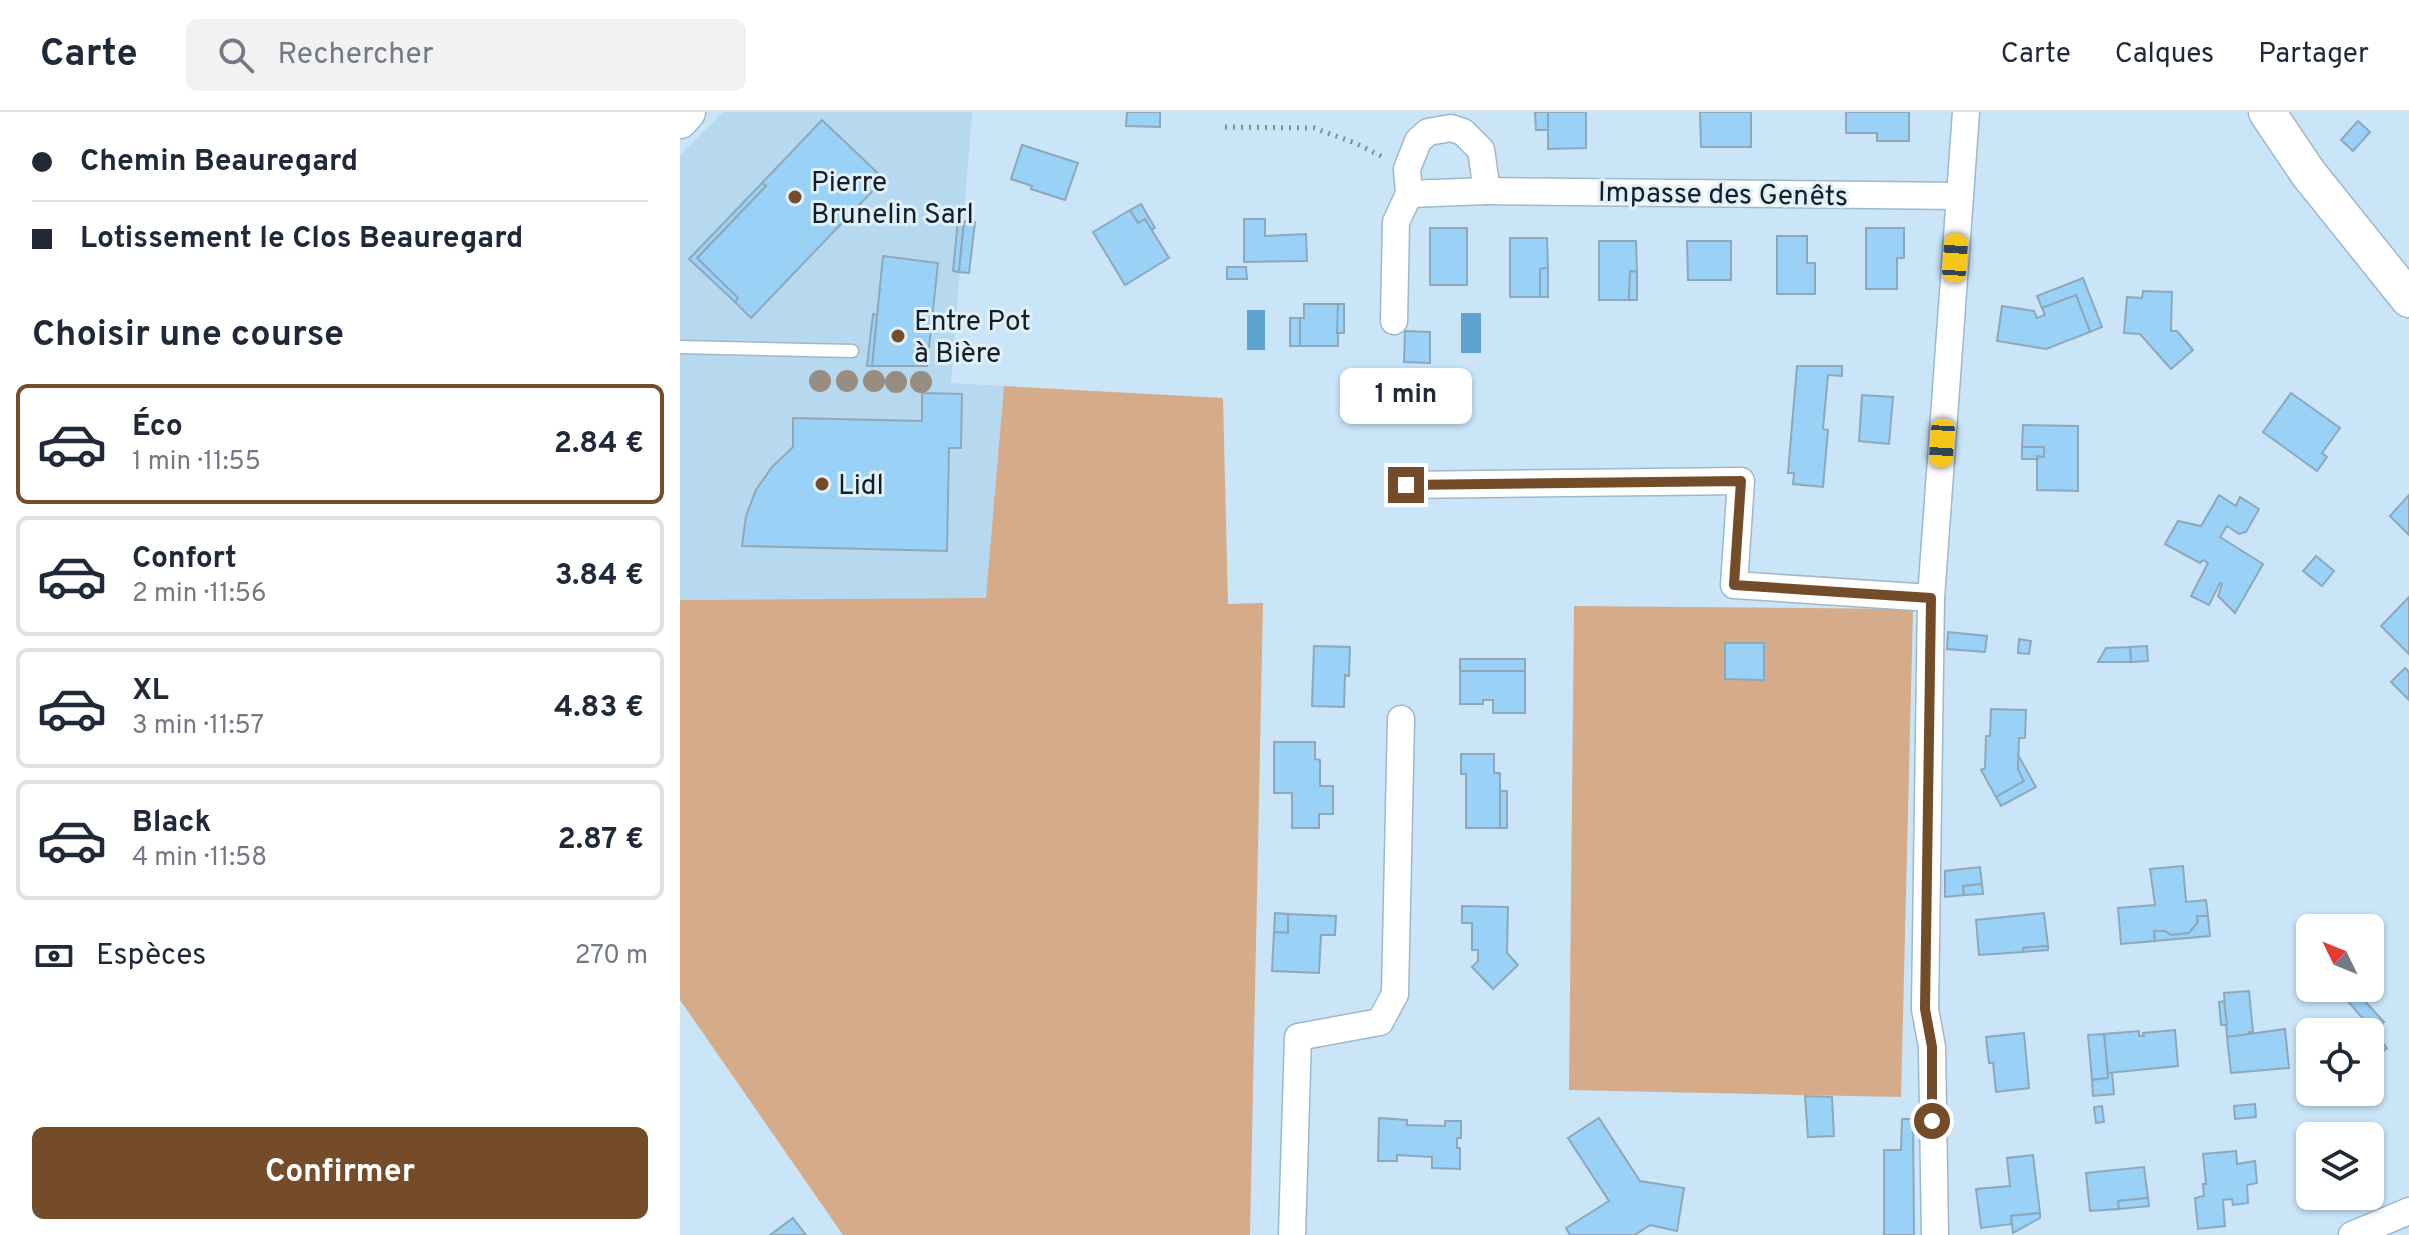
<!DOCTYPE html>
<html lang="fr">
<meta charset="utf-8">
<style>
body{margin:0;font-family:Overpass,sans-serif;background:#f2f2f3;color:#1f2937;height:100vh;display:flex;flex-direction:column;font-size:30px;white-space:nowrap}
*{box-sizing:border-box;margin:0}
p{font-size:26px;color:#747a83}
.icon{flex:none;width:44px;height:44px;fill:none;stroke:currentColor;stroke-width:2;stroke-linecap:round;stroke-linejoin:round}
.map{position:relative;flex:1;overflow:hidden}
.drawer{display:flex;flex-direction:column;background:#fff;width:680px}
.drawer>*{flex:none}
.banner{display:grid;align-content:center;height:176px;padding:0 32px;background:#fff}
.needle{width:52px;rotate:313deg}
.fabs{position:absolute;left:1616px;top:802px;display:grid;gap:16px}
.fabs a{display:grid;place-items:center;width:88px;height:88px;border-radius:12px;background:#fff;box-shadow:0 2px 6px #0004;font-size:40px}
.end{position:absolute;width:36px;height:36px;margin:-18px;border:10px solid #744c2a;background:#fff;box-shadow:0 0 0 4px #fff}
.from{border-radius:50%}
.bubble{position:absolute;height:56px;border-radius:12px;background:#fff;box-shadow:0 2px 6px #0004;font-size:26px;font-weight:700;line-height:56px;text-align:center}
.car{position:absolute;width:24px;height:48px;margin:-24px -12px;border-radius:10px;box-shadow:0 0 6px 2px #0007;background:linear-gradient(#f5c518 24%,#345 0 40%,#f5c518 0 76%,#345 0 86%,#f5c518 0)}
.banner b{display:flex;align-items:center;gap:28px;height:76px;font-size:30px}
.banner b+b{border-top:2px solid #e0e1e3}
.banner i{width:20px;height:20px;background:#1f2937}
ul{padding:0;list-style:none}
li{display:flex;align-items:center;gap:24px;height:120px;margin:0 16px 12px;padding:0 16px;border:4px solid #e0e1e3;border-radius:12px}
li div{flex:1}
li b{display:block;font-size:30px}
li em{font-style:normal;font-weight:700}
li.on{border-color:#744c2a}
li>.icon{width:72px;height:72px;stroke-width:1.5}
h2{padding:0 32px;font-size:36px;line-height:96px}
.pay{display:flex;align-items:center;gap:20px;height:88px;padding:0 32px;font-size:30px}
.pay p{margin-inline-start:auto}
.primary-button{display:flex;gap:16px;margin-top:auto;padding:16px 32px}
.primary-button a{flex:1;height:92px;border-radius:12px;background:#744c2a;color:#fff;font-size:32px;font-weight:700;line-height:92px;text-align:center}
header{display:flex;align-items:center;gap:48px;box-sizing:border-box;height:112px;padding:0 40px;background:#fff;border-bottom:2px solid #e0e1e3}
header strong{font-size:38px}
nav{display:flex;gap:44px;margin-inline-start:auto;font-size:28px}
.search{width:560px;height:72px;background:#f2f2f3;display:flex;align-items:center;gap:20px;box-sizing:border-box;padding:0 28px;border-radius:12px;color:#747a83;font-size:30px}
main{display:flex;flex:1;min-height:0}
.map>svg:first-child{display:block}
.built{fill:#b7d9f0}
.green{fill:#d5ab8a}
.water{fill:#5da4d1}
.building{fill:#99d1f7;stroke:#8ea8ba;stroke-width:2}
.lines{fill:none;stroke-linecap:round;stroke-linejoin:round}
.lane-casing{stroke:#9eb8ca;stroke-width:15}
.street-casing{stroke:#9eb8ca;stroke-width:29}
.secondary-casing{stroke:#9eb8ca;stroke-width:39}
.path{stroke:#7c909d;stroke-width:5;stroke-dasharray:2 6;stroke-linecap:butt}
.lane{stroke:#fff;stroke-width:12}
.street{stroke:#fff;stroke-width:26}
.secondary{stroke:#fff;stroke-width:36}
.tree{fill:#978d81}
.route{stroke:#744c2a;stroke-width:10}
.poi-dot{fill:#744c2a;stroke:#e0f1fc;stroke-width:3}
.labels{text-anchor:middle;stroke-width:6;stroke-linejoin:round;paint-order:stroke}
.poi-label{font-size:28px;fill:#141e24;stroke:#e0f1fc;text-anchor:start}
.street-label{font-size:28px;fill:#141e24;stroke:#e0f1fc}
</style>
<header>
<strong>Carte</strong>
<div class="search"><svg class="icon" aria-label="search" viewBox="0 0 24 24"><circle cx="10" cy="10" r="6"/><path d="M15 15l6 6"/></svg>Rechercher</div>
<nav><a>Carte</a><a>Calques</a><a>Partager</a></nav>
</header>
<main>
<section class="drawer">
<div class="banner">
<b><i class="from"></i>Chemin Beauregard</b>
<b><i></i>Lotissement le Clos Beauregard</b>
</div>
<h2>Choisir une course</h2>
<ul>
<li class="on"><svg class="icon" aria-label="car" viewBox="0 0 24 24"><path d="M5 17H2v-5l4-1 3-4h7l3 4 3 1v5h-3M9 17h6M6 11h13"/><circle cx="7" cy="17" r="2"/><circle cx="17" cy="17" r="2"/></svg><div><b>Éco</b><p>1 min · 11:55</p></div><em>2.84 €</em></li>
<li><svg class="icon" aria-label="car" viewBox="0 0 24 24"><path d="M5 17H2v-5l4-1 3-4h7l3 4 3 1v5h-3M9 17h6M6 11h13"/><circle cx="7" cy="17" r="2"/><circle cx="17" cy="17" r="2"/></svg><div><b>Confort</b><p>2 min · 11:56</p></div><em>3.84 €</em></li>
<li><svg class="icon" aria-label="car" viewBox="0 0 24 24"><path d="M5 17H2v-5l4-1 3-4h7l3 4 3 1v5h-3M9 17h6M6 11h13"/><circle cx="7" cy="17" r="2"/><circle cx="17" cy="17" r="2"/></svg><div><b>XL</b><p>3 min · 11:57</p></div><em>4.83 €</em></li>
<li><svg class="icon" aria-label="car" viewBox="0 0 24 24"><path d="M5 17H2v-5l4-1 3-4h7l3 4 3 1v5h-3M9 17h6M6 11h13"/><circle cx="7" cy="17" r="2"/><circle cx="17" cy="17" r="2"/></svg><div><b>Black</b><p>4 min · 11:58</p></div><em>2.87 €</em></li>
</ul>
<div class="pay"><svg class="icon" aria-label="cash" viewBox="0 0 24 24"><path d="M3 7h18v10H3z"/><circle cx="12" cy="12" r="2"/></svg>Espèces<p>270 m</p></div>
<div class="primary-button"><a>Confirmer</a></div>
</section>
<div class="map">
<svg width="1729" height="1123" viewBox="0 0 1729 1123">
<rect width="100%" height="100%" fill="#cae5f8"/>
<path class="built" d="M43 0H292L271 271 324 274 307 487 0 488V43Z"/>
<g class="green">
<path d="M324 274 543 286 548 492 583 491 570 1123H163L0 888V488L306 486Z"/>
<path d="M894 494 1233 497 1221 985 889 978Z"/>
</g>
<g class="water">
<rect x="567" y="198" width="18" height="40"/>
<rect x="781" y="201" width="20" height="40"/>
</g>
<g class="building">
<path d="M447 0H480V15L446 14Z"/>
<path d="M855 0H868V18H856Z"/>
<path d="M868 0H906V36L868 37Z"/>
<path d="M1020 0H1071V35H1021Z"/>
<path d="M1166 0H1229V29H1197V21H1166Z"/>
<path d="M142 8 204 67 71 206 55 190 58 186 17 146 86 74 82 71Z"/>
<path d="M1678 9 1690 20 1673 39 1661 28Z"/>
<path d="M342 33 398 51 385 88 351 77 352 74 331 67Z"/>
<path d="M82 71 86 74 17 146 58 186 55 190 9 147Z"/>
<path d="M461 92 475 116 471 118 465 107 458 111 450 98Z"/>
<path d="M450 98 458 111 465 107 489 146 445 173 413 120Z"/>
<path d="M564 107H585V124L626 122 627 149 564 150Z"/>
<path d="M278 108 284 109 279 160 273 159Z"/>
<path d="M284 109 295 110 289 161 279 160Z"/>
<rect x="750" y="116" width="37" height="57"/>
<path d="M1186 116H1224V146H1217V177H1186Z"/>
<path d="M1097 124H1127V151H1135V182H1097Z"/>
<path d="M830 126H867L868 156 860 157V185H830Z"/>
<path d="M919 129H956L957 160 950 159 949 188H919Z"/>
<path d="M1007 129H1051V168H1008Z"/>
<path d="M203 144 258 151 247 254H192Z"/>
<path d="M547 155H566L567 167H547Z"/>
<path d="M868 156V185H860V157Z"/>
<path d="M950 159 957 160V188H949Z"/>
<path d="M1403 166 1422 215 1410 220 1396 183 1362 196 1357 184Z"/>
<path d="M1463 179 1492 180 1491 219H1497L1513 238 1491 257 1460 222 1444 221 1447 185 1462 186Z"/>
<path d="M1396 183 1410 220 1366 237 1317 229 1322 194 1354 199 1357 206 1365 203 1362 196Z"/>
<path d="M624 192H658V234H620V206H624Z"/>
<path d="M658 192H664V221H657Z"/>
<path d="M193 202 197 203 192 254H187Z"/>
<rect x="610" y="206" width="10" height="28"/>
<path d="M725 219 750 220V251L724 250Z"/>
<path d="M1117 254H1162V264L1148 263 1143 317 1148 318 1143 375 1113 372 1114 361H1108Z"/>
<path d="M242 281 282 282 281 336H269L267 439 62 434 66 404 76 378 92 355 113 335V306L242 309Z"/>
<path d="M1611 281 1660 316 1642 341 1647 345 1637 359 1583 320Z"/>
<path d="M1182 283 1213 285 1209 332 1179 329Z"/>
<path d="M1343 313 1398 314V379L1357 378V344L1364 345V335H1342Z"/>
<path d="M1342 335H1364V345L1357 344 1358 347H1342Z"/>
<path d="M1539 383 1556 394 1560 385 1579 397 1566 420 1559 422 1547 414 1540 425 1583 452 1555 501 1538 484 1542 472 1540 471 1529 493 1511 484 1528 451 1523 448 1520 451 1485 432 1498 409 1521 414Z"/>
<path d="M1729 383V423L1710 404Z"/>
<path d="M1636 444 1654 459 1642 474 1623 459Z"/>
<path d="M1729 485V542L1701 514Z"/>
<path d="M1268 520 1307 524 1305 540 1267 537Z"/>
<path d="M1339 527 1351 529 1349 542 1338 541Z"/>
<path d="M1045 531H1084V568L1045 567Z"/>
<path d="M634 534 670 535 669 564 665 563 664 595 632 594Z"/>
<path d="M1467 534 1468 549 1451 550 1450 535Z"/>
<path d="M1450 535 1451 550H1418L1426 536Z"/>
<rect x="780" y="547" width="65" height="12"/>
<path d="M1725 556 1729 560V588L1711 570Z"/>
<path d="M780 559H845V601H813V588H803V592H780Z"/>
<path d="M1311 597 1346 598 1345 626H1339L1338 657 1344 669 1316 685 1301 658 1305 656 1306 624H1310Z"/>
<path d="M594 630H635V647L640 648V674H653V702H639V716H612V681H594Z"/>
<path d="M781 642H814V661H820V716H786V662H781Z"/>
<path d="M1338 643 1356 675 1321 694 1316 685 1344 669 1338 657Z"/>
<rect x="820" y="679" width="7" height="37"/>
<path d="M1503 754 1506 790 1526 788 1528 804H1517L1518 810 1509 821 1491 823 1485 819H1474L1475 829 1441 832 1438 796 1475 793 1470 757Z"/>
<path d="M1300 755 1302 772 1283 774 1284 783 1265 785V759Z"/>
<path d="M1302 772 1303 782 1284 783 1283 774Z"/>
<path d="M782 794 828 795 827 841 838 853 813 877 792 855 798 849V838H792V811H782Z"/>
<path d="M595 801 608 802V821L594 820Z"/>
<path d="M1364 801 1368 834 1343 836V840L1299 843 1296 808Z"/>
<path d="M608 802 656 804 655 823H641L639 861 592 859 594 820 608 821Z"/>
<path d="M1517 804H1528L1530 824 1475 829 1474 819H1485L1491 823 1509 821 1518 810Z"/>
<path d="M1368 834V838L1343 840V836Z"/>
<path d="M1656 876H1673L1704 910 1694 919Z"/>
<path d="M1569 879 1573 920H1569L1570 923 1547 925 1544 881Z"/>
<path d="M1544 889 1547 913H1541L1539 890Z"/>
<path d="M1683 907 1707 936 1690 950V920H1667Z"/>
<path d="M1605 917 1609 956 1551 961 1547 925Z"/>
<path d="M1495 918 1498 954 1428 961 1424 922 1459 919V924H1464L1463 921Z"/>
<path d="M1344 921 1349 976 1316 980 1313 951H1309L1306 925Z"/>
<path d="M1424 922 1428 966 1412 968 1408 923Z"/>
<path d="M1428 961H1432L1434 982 1413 984 1412 968 1428 966Z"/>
<path d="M1125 984 1152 985 1154 1024 1128 1025Z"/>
<path d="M1575 992 1576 1005 1555 1007 1554 994Z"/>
<path d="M1422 994 1424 1010 1416 1011 1414 995Z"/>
<path d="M699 1006 727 1008V1013L765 1014V1009H781V1026H777V1036H780V1057L752 1056V1045L717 1043V1049H698Z"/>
<path d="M919 1006 960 1069 1004 1076 997 1119 970 1113 955 1123H890L886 1116 929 1089 888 1026Z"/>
<path d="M1222 1007H1233L1234 1123H1204V1038H1221Z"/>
<path d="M1556 1039 1557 1052 1575 1049 1577 1071 1567 1073 1568 1091 1553 1093 1552 1087 1543 1088 1545 1114 1518 1117 1515 1086 1524 1084 1523 1072H1526L1523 1042Z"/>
<path d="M1353 1043 1360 1101 1331 1104 1332 1112 1301 1116 1296 1077 1330 1074 1327 1046Z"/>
<path d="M1464 1055 1468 1086 1438 1089 1439 1097 1410 1099 1406 1061Z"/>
<path d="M1468 1086 1469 1094 1439 1097 1438 1089Z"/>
<path d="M1360 1101V1106L1333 1121 1331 1104Z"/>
<path d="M113 1106 126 1123H90Z"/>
</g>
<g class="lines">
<g class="lane-casing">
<path id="lane" d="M0 235 172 239"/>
</g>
<g class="street-casing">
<g id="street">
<path d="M729 82 807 79"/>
<path d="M714 209 716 110 729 82 727 57 738 29 748 20 771 16 783 20 801 38 807 79 1280 84"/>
<path d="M726 373 1061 369 1054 473 1251 486"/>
<path d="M612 1123 618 925 700 910 715 882 721 607"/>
<path d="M1255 1123 1252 935 1245 897 1251 486 1286 0"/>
<path d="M1672 1123 1729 1099"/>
</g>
</g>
<g class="secondary-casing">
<g id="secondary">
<path d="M1587 0 1628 61 1729 187"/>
<path d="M0 8 7 0"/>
</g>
</g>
<path class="path" d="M545 15 634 16 675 31 705 46"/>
<use href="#lane" class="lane"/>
<use href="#street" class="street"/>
<use href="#secondary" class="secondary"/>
</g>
<g class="tree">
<circle cx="140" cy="269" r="11"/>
<circle cx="167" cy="269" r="11"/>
<circle cx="194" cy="269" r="11"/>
<circle cx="216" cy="270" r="11"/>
<circle cx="241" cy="270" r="11"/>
</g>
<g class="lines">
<path class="route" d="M726 373 1061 369 1054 473 1251 486 1245 897 1252 935V1009"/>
</g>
<g class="poi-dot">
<circle cx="115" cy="85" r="8"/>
<circle cx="218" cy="224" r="8"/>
<circle cx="142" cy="372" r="8"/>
</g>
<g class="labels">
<g class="poi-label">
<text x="131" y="79">Pierre<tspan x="131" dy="32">Brunelin Sarl</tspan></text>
<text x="234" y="218">Entre Pot<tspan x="234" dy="32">à Bière</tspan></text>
<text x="158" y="382">Lidl</text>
</g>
<g class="street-label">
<text transform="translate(1043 81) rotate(1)" y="10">Impasse des Genêts</text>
</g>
</g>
</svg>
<div class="fabs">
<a><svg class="needle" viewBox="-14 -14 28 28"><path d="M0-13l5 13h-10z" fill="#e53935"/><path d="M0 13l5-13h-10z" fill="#747a83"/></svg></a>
<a><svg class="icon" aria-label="locate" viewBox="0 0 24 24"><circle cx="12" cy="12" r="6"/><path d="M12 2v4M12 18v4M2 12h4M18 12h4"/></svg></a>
<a><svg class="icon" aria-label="layers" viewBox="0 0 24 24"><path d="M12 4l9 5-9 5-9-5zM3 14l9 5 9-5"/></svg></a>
</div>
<i class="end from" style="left:1252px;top:1009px"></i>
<i class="end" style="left:726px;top:373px"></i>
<div class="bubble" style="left:660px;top:256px;width:132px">1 min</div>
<i class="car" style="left:1275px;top:146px;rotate:4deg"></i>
<i class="car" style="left:1262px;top:331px;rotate:184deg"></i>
</div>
</main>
